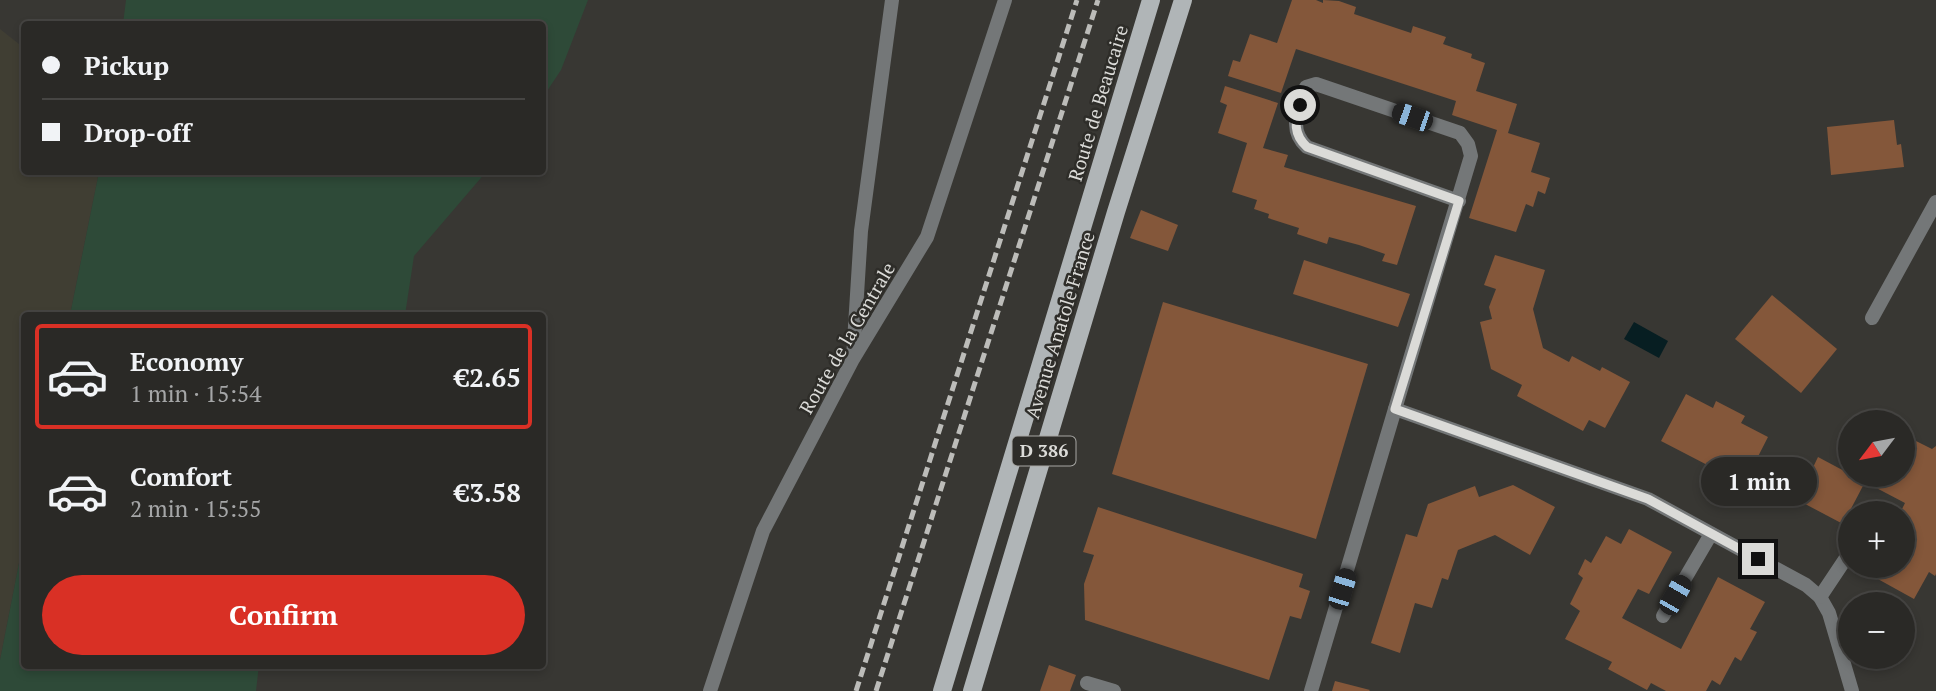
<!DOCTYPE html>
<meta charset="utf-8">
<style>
body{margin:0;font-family:"PT Serif",serif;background:#363532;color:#f1f3f6;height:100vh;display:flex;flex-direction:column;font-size:26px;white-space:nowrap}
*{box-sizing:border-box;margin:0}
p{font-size:23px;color:#a5a6a7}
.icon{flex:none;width:38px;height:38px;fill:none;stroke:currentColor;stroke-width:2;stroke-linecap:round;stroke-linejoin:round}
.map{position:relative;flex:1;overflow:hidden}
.panel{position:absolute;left:21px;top:312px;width:525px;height:357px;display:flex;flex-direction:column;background:#2a2926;border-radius:7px;box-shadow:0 4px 10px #0003,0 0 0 2px #464543}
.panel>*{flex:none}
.hud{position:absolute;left:21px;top:21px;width:525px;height:154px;border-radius:7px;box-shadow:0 4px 10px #0003,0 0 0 2px #464543;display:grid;align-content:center;height:154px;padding:0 21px;background:#2a2926}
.needle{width:46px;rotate:238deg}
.fabs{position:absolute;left:1838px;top:410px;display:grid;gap:14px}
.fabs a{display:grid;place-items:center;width:77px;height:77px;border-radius:50%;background:#2a2926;box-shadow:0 4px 10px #0003,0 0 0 2px #464543;font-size:35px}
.end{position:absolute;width:32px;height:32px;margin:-16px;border:9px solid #dbdbd8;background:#111;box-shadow:0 0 0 4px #111}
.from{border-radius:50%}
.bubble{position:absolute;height:49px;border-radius:24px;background:#2a2926;box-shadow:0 4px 10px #0003,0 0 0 2px #464543;font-size:23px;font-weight:800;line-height:49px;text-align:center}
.car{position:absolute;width:21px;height:42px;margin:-21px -10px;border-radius:9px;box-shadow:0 0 5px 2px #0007;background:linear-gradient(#222 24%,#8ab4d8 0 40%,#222 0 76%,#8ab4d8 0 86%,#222 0)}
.hud b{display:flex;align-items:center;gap:24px;height:66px;font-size:26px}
.hud b+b{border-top:2px solid #464543}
.hud i{width:18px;height:18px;background:#f1f3f6}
ul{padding:12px 0 0;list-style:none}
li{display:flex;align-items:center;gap:21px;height:105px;margin:0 14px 10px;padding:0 7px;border:4px solid transparent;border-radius:7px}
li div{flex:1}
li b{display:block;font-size:26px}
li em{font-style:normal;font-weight:800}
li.active{border-color:#d93025}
li>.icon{width:63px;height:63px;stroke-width:1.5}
.cta{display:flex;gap:14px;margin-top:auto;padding:14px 21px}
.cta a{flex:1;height:80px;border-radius:42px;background:#d93025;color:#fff;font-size:28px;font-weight:800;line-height:80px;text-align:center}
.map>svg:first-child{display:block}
.built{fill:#403e33}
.green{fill:#2e4a38}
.water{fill:#071e22}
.building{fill:#84573a}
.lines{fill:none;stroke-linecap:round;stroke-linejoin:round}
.lane{stroke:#747778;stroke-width:14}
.street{stroke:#747778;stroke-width:14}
.primary{stroke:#b0b5b7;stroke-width:18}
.rail{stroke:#bcbcb9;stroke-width:5;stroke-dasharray:10 5;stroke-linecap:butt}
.route{stroke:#dbdbd8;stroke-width:9}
.labels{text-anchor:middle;stroke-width:5;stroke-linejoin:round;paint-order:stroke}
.shield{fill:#2e2d29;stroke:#a7a7a4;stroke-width:2}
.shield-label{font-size:18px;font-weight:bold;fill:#dbdbd8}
.street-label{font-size:19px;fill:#dbdbd8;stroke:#2e2d29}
</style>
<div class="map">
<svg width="1936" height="691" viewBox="0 0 1936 691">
<rect width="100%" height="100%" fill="#383733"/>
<path class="built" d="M0 29 24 48V172H99L70 315H24V538L0 660Z"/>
<g class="green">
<path d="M126 0H588L561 70 543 97 542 24H123Z"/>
<path d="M99 172H486L414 256 405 315H70Z"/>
<path d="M24 538V665H259L256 691H0V660Z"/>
</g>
<path class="water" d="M1634 322 1668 341 1659 358 1624 339Z"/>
<g class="building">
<path d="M1292 0H1316L1323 3V0L1339 1 1356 7 1354 14 1411 33 1413 26 1446 37 1443 44 1472 54 1471 58 1485 63 1476 91 1517 104 1508 133 1540 143 1531 172 1550 178 1545 194 1538 191 1533 207 1526 204 1516 232 1469 218 1497 130 1452 115 1456 101 1296 49 1281 93 1228 76 1233 60 1240 62 1250 34 1277 43Z"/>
<path d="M1225 86 1278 103 1263 148 1288 155 1284 167 1416 206 1397 265 1382 261 1385 254 1359 245 1329 237 1327 244 1297 234 1299 228 1268 218 1269 214 1254 209 1257 200 1232 192 1247 143 1218 133 1227 105 1220 102Z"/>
<path d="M1894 120 1897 145 1901 144 1904 167 1831 175 1827 127Z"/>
<path d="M1141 210 1178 225 1168 251 1130 238Z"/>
<path d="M1495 255 1545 270 1533 309 1543 348 1569 362 1572 356 1600 371 1602 367 1630 382 1605 428 1589 420 1583 431 1517 396 1522 385 1491 369 1480 322 1492 319 1489 307 1496 289 1484 285Z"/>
<path d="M1304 260 1410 294 1398 327 1293 294Z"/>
<path d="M1772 295 1837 349 1801 393 1735 339Z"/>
<path d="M1163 302 1368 364 1316 539 1112 474Z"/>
<path d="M1686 394 1713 408 1716 401 1745 416 1741 423 1768 437 1744 484 1661 441Z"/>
<path d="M1902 434 1932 449 1936 446V574L1935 576 1929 572 1914 599 1867 573 1872 565H1902V513H1900L1905 503 1865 482 1843 524 1790 496 1798 481 1805 484 1818 457 1848 473 1850 469V474H1902Z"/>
<path d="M1513 485 1555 507 1530 555 1495 535 1458 550 1448 580 1442 578 1432 608 1415 603 1400 653 1371 643 1406 534 1417 537 1428 504 1475 486 1479 497Z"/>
<path d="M1098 507 1303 574 1299 587 1310 591 1301 619 1290 616 1269 680 1085 620 1084 584 1094 555 1083 552Z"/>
<path d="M1629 529 1672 552 1649 594 1638 589 1622 618 1681 649 1718 577 1765 602 1750 629 1757 632 1741 661 1735 657 1720 685 1712 680 1706 691H1666L1651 683 1647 690 1608 669 1612 662 1565 639 1580 611 1570 604 1583 578 1578 574 1585 559 1591 563 1606 536 1621 544Z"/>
<path d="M1049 665 1076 675 1070 691H1040Z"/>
<path d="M1335 681 1370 690 1369 691H1332Z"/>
</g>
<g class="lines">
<path class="lane" d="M1663 616 1711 534"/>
<g class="street">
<path d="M1459 201 1307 147C1287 129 1299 108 1306 87L1316 84 1460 133 1468 144 1471 156 1395 409 1648 499 1806 585 1820 597 1829 613 1852 691"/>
<path d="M1872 318 1936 202"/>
<path d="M853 358 861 231 892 0"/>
<path d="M1820 597 1850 552"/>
<path d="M1087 683 1114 691"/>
<path d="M710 691 763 531 853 359 927 237 1005 0"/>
<path d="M1311 691 1395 409"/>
</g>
<g class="primary">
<path d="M942 691 1151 0"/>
<path d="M972 691 1116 212 1183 0"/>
</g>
<g class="rail">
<path d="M856 691 1077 0"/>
<path d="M876 691 1098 0"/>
</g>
</g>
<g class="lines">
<path class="route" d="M1300 105C1295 122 1293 134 1307 147L1459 201 1395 409 1648 499 1758 559"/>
</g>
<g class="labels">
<rect class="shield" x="1012.5" y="436.5" width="63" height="29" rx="5"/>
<g class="shield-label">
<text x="1044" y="457">D 386</text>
</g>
<g class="street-label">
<text transform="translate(1098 103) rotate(-73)" y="7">Route de Beaucaire</text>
<text transform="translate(1060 325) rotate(-73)" y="7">Avenue Anatole France</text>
<text transform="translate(847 338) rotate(-60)" y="7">Route de la Centrale</text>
</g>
</g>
</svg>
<div class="fabs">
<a><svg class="needle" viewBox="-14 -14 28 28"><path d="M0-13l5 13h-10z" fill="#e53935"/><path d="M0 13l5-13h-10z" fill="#a5a6a7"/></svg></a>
<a>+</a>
<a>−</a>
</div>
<i class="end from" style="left:1300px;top:105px"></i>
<i class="end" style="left:1758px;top:559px"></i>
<div class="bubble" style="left:1701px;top:457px;width:116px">1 min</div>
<i class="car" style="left:1412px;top:117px;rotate:289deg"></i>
<i class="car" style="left:1342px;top:589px;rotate:17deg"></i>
<i class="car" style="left:1675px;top:595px;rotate:30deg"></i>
<div class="hud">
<b><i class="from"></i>Pickup</b>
<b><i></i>Drop-off</b>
</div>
<section class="panel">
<ul>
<li class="active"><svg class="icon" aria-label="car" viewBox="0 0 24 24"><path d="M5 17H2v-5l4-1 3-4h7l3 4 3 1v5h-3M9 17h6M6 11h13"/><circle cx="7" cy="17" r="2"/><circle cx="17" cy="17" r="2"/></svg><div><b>Economy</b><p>1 min · 15:54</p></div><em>€2.65</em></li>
<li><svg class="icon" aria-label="car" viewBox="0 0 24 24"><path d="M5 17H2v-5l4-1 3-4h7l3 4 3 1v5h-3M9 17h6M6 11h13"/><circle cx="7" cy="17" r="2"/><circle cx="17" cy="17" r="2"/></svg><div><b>Comfort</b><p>2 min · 15:55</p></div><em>€3.58</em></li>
</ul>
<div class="cta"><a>Confirm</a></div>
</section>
</div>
